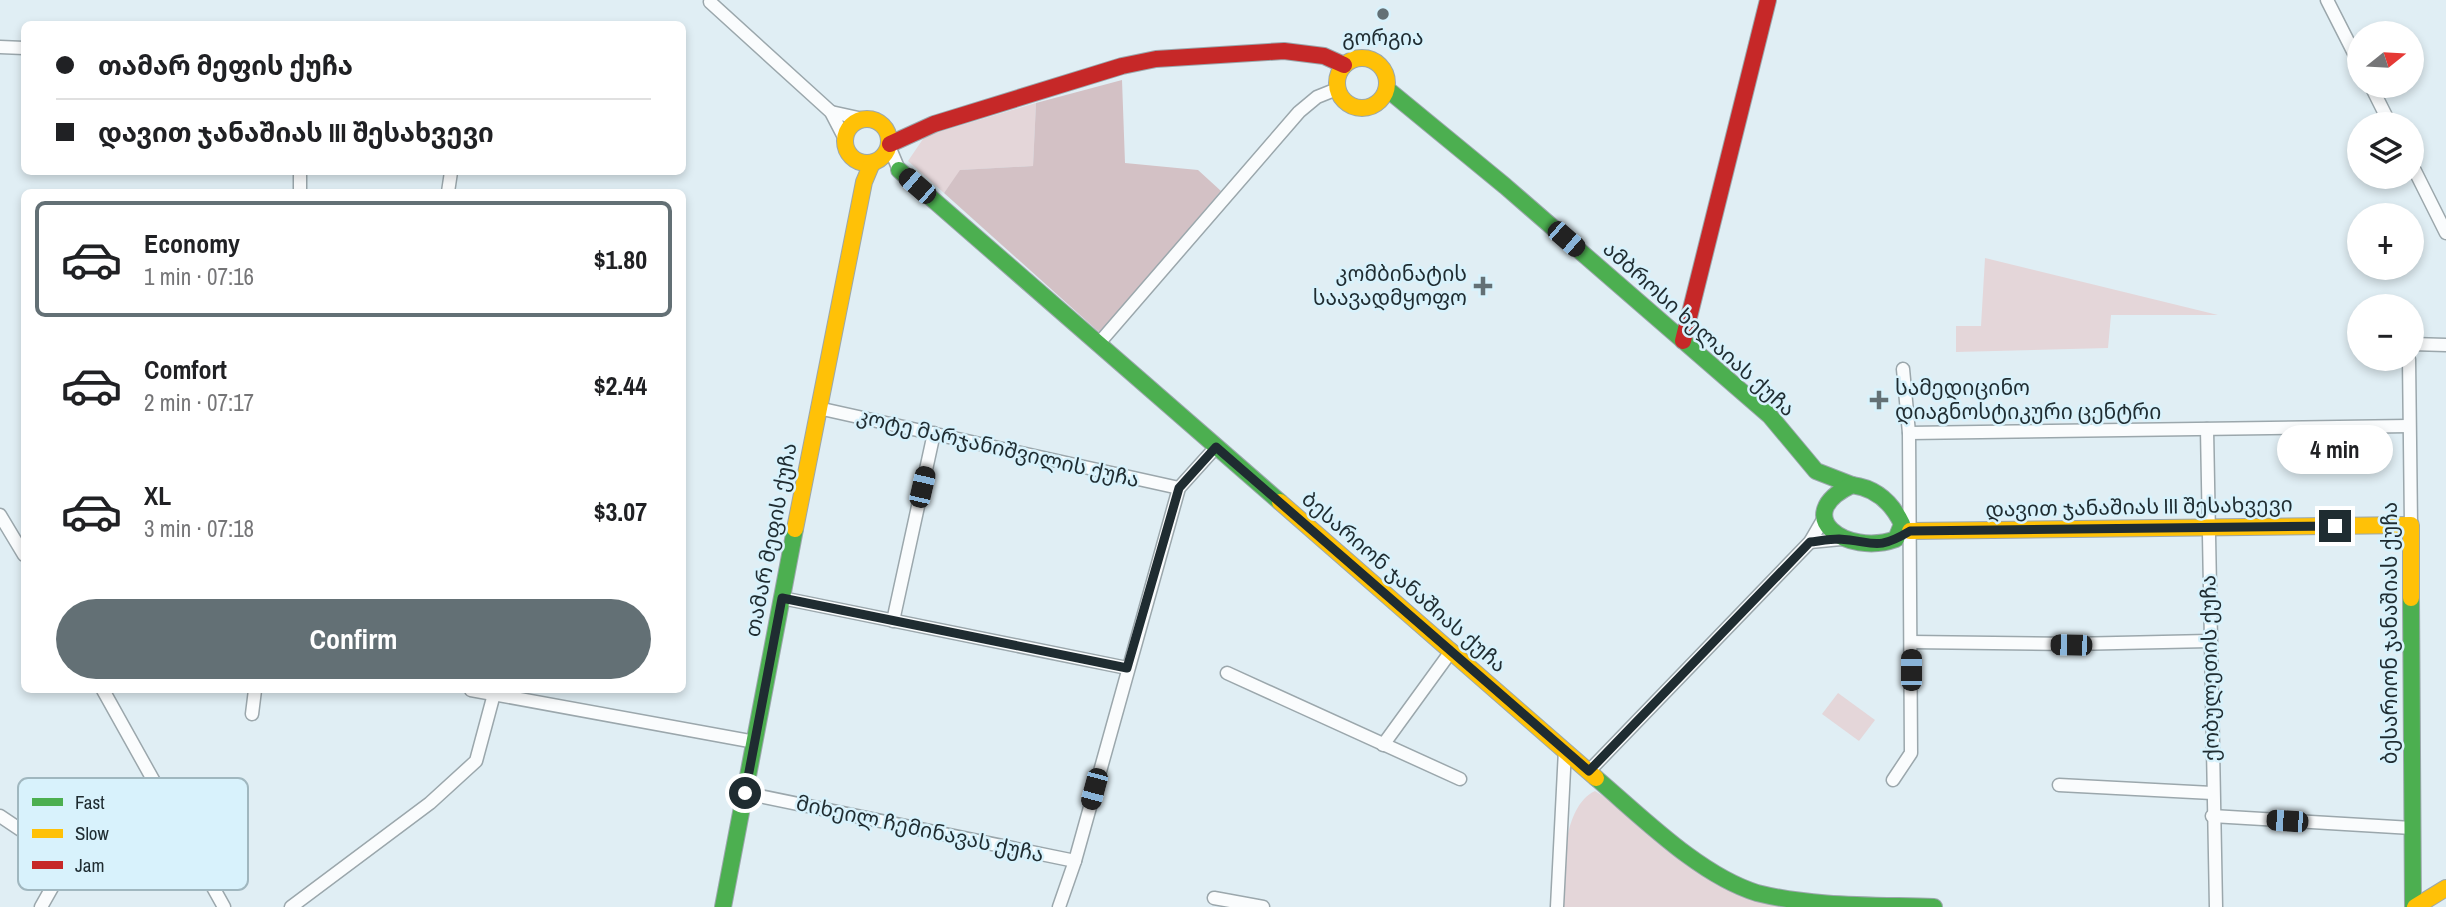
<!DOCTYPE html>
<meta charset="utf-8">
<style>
body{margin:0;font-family:"Archivo Narrow","Noto Sans Georgian",sans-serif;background:#f6f6f6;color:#202124;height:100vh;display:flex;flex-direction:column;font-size:26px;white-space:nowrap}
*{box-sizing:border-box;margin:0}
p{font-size:23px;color:#757577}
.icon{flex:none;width:38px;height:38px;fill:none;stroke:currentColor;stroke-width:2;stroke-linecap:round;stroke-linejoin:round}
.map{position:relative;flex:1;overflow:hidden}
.details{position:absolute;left:21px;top:189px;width:665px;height:504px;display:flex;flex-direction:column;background:#fff;border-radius:10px;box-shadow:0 4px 10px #0003}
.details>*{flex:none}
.hud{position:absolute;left:21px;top:21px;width:665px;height:154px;border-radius:10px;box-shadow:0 4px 10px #0003;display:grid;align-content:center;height:154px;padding:0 35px;background:#fff}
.needle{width:46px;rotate:72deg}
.fabs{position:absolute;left:2347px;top:21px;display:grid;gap:14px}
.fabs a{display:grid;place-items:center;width:77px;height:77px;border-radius:50%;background:#fff;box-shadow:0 4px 10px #0003;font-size:35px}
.end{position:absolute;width:32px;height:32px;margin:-16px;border:9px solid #1f2c31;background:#fff;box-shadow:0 0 0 4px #fff}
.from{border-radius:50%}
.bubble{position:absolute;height:49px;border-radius:24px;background:#fff;box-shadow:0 4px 10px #0003;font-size:23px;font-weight:700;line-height:49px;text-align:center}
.car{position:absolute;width:21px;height:42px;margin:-21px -10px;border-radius:9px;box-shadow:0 0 5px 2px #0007;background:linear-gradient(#222 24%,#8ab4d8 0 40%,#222 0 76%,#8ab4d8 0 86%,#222 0)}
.hud b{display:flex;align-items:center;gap:24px;height:66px;font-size:26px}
.hud b+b{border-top:2px solid #e0e0e0}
.hud i{width:18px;height:18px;background:#202124}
ul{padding:12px 0 0;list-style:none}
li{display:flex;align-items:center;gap:21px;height:116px;margin:0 14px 10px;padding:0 21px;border:4px solid transparent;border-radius:10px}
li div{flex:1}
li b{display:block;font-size:26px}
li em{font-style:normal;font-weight:700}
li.current{border-color:#637075}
li>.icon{width:63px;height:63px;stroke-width:1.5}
.button{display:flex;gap:14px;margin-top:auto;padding:14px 35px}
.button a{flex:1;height:80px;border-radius:42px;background:#637075;color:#fff;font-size:28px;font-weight:700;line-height:80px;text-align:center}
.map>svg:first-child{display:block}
.green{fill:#e4d6d9}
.forest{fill:#d3c1c5}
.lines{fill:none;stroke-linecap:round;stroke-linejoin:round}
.street-casing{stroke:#9ba7ac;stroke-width:15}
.fast-casing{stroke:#9ba7ac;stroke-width:18}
.slow-casing{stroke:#9ba7ac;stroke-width:18}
.jam-casing{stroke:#9ba7ac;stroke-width:18}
.street{stroke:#fafcfd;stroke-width:12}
.fast{stroke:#4caf50;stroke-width:16}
.slow{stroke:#ffc107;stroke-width:16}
.jam{stroke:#c62828;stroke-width:16}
.route{stroke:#1f2c31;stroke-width:9}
.poi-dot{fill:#637075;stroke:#d8f2fc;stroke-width:2.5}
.labels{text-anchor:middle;stroke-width:5;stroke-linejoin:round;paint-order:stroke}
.poi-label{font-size:21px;fill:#1f2c31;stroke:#d8f2fc}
.street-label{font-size:21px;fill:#1f2c31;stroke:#d8f2fc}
.key{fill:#d8f2fc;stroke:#a0b7bf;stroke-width:2}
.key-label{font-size:19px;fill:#1f2c31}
</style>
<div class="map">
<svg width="2446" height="907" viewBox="0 0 2446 907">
<rect width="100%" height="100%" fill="#e0eef4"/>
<g class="green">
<path d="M1036 103 1033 166 961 170 944 193 908 161 925 136Z"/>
<path d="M1985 258 2218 315H2111L2108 348 1956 352V326H1981Z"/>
<path d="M1838 693 1875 720 1859 741 1822 714Z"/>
<path d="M1595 791C1643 819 1680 862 1729 890 1745 899 1768 902 1785 907H1562C1562 875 1562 806 1595 791Z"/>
</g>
<path class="forest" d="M1122 80 1125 163 1198 170 1221 191 1100 333 944 193 960 170 1033 166 1036 103Z"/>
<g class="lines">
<g class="street-casing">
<g id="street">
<path d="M2327 0 2359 63"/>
<path d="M710 2 831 112 845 139"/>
<path d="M0 47 24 48"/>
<path d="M2371 86 2390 124"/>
<path d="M831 112 863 119"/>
<path d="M889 146 899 170"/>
<path d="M2412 165 2446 233"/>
<path d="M300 192V172"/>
<path d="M448 192 451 172"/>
<path d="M1100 342 1299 112 1317 97 1337 89"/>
<path d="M2412 344 2446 345"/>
<path d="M2409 359 2411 525"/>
<path d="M818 408 1179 488"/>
<path d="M2207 429 2216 907"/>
<path d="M1909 433 2409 426"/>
<path d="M0 515 24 555"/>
<path d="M1810 542 1841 539"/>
<path d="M782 598 1127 668"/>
<path d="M893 621 934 433"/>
<path d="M1911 642 2071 644 2209 641"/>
<path d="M1227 673 1460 779"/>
<path d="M103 690 224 907"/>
<path d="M471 690 755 742"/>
<path d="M252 714 255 690"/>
<path d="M1383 745 1452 650"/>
<path d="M1589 771 1810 542 1824 518"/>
<path d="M1893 780 1911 753 1909 433 1903 369"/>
<path d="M2059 785 2212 793"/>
<path d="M745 793 1075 861"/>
<path d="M0 816 67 861 41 907"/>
<path d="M2212 816 2412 828"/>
<path d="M1214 898 1263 907"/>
<path d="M291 907 430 803 476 761 494 694"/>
<path d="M1059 907 1075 861 1179 488 1216 447"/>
<path d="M1557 907 1565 750"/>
</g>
</g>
<g class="fast-casing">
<g id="fast">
<path d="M1387 89 1505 186 1770 416 1816 471 1852 485"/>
<path d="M899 170 1280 502"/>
<path d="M1852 485C1876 488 1892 503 1902 524L1896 539C1846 557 1789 515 1852 485Z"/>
<path d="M2411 598 2413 907"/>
<path d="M1596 778C1642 817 1699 875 1757 893 1813 907 1876 905 1934 907"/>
<path d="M723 907 795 529"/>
</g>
</g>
<g class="slow-casing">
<g id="slow">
<circle cx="1362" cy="83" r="25"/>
<circle cx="867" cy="141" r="22"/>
<path d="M1280 502 1596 778"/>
<path d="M795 529 864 182 872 163"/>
<path d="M1910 531 2411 525V598"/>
<path d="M2415 907 2446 888"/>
</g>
</g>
<g class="jam-casing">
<g id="jam">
<path d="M890 144 934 124 1122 66 1156 59 1284 51 1324 56 1344 65"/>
<path d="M1683 341 1768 0"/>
</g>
</g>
<use href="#street" class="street"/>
<use href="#fast" class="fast"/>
<use href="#slow" class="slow"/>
<use href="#jam" class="jam"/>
</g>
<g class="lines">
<path class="route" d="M745 793 782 598 1127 668 1179 488 1216 447 1589 771 1810 542C1819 541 1830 539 1839 539 1874 541 1875 552 1910 531L2335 526"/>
</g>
<g class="poi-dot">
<circle cx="1383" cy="14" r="7"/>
<path d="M1479.5 275.5h7v7h7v7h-7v7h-7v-7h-7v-7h7z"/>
<path d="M1875.5 389.5h7v7h7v7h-7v7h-7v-7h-7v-7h7z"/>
</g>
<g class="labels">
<g class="poi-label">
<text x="1383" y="45">გორგია</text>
<text x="1467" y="281" text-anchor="end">კომბინატის<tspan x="1467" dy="24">საავადმყოფო</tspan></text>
<text x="1895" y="395" text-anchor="start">სამედიცინო<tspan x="1895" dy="24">დიაგნოსტიკური ცენტრი</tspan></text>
</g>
<g class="street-label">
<text transform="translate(1699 329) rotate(42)" y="7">ამბროსი ხელაიას ქუჩა</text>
<text transform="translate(998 448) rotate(13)" y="7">კოტე მარჯანიშვილის ქუჩა</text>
<text transform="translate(2139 507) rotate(-1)" y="7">დავით ჯანაშიას III შესახვევი</text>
<text transform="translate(771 540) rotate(-79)" y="7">თამარ მეფის ქუჩა</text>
<text transform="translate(1404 582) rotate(41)" y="7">ბესარიონ ჯანაშიას ქუჩა</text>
<text transform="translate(2390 633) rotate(-90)" y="7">ბესარიონ ჯანაშიას ქუჩა</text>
<text transform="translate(2210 668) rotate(-91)" y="7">ქობულეთის ქუჩა</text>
<text transform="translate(920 829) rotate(12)" y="7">მიხეილ ჩემინავას ქუჩა</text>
</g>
</g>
<rect x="18" y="778" width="230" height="112" rx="10" class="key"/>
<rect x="32" y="798" width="31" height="8" fill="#4caf50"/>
<rect x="32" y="829" width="31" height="9" fill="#ffc107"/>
<rect x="32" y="861" width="31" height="8" fill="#c62828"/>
<g class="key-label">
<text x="75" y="809">Fast</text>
<text x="75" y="840">Slow</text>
<text x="75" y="872">Jam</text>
</g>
</svg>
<div class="fabs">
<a><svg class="needle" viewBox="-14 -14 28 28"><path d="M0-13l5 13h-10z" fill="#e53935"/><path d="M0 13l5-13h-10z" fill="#757577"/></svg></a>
<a><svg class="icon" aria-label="layers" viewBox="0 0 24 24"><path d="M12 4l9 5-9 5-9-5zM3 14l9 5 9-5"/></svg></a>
<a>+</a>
<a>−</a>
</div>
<i class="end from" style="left:745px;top:793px"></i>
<i class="end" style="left:2335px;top:526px"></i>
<div class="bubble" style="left:2277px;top:425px;width:116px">4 min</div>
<i class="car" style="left:917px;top:186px;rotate:311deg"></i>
<i class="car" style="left:1566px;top:239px;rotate:131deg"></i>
<i class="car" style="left:922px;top:487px;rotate:13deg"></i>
<i class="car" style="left:2071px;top:645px;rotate:271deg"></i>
<i class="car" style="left:1911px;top:670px;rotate:0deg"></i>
<i class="car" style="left:1094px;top:789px;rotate:195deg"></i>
<i class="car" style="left:2287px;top:821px;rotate:274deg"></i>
<div class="hud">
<b><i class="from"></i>თამარ მეფის ქუჩა</b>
<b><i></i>დავით ჯანაშიას III შესახვევი</b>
</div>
<section class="details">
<ul>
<li class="current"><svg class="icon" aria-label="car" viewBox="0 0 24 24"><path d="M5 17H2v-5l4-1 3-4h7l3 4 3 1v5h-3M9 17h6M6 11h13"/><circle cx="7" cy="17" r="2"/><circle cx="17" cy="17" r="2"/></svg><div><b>Economy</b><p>1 min · 07:16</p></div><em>$1.80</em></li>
<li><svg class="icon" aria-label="car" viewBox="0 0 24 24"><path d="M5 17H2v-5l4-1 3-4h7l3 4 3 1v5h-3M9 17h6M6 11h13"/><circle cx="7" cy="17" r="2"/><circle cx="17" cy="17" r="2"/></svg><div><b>Comfort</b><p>2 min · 07:17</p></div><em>$2.44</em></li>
<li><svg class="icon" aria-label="car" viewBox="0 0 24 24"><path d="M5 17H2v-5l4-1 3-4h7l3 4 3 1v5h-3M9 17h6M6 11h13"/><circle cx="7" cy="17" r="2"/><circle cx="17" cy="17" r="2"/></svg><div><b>XL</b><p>3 min · 07:18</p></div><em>$3.07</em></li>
</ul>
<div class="button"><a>Confirm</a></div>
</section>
</div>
